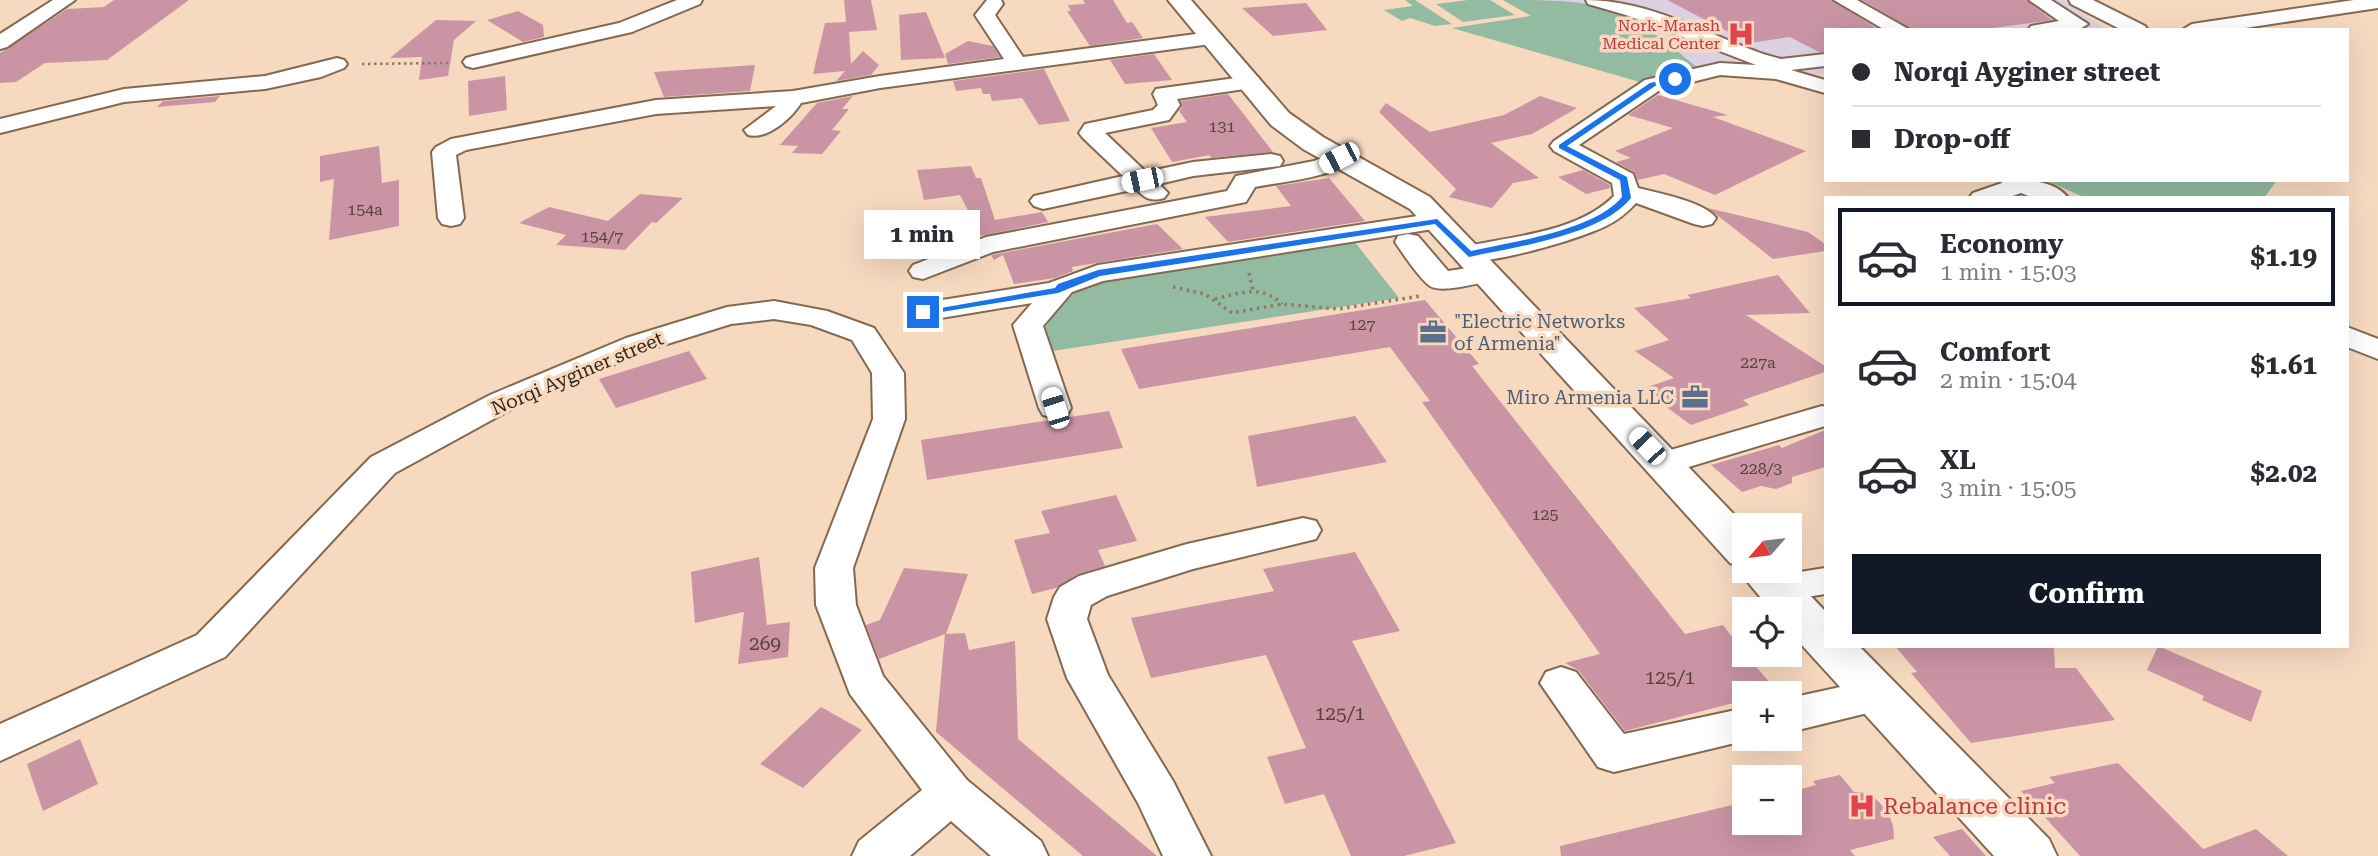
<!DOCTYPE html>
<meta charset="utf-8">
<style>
body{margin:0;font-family:"Roboto Serif",serif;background:#f7f7f7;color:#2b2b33;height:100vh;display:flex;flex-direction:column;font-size:26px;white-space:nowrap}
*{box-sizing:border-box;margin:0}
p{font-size:23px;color:#7c7c81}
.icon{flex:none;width:38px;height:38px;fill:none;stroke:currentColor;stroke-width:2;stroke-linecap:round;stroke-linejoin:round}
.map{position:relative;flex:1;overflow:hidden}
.details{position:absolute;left:1824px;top:196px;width:525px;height:452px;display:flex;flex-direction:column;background:#fff;border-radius:0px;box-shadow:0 7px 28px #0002}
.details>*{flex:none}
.banner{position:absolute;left:1824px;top:28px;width:525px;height:154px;border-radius:0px;box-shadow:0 7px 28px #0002;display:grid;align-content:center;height:154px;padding:0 28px;background:#fff}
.needle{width:46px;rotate:242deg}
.buttons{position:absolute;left:1732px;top:513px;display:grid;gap:14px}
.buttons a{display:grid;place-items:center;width:70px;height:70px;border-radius:0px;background:#fff;box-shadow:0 7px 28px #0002;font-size:35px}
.end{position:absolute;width:32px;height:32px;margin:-16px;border:9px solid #1a73e8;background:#fff;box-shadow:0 0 0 4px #fff}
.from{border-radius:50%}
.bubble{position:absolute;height:49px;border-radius:0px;background:#fff;box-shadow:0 7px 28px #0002;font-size:23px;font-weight:700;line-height:49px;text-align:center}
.car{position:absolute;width:21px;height:42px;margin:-21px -10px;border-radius:9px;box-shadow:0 0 5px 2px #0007;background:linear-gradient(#fff 24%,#345 0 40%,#fff 0 76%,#345 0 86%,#fff 0)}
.banner b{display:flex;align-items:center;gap:24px;height:66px;font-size:26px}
.banner b+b{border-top:2px solid #e1e1e2}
.banner i{width:18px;height:18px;background:#2b2b33}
ul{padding:12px 0 0;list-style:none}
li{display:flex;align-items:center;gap:21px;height:98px;margin:0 14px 10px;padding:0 14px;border:4px solid transparent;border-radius:0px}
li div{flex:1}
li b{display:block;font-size:26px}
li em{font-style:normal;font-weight:700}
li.on{border-color:#111827}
li>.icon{width:63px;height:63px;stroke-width:1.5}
.action{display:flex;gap:14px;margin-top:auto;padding:14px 28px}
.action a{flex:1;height:80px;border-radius:0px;background:#111827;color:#fff;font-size:28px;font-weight:700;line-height:80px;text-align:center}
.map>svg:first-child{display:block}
.medical{fill:#ded0e3}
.green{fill:#92bba1}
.building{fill:#ca94a4}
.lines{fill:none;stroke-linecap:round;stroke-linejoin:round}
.minor-casing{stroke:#836951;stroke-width:4}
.major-casing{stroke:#836951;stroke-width:4}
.path-far1{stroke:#8c7967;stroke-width:2.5;stroke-dasharray:2.5 3.5;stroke-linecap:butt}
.path{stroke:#8c7967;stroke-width:3.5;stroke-dasharray:2.5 4.5;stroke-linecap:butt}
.minor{fill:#fff;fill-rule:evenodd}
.major{fill:#fff;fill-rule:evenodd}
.route{fill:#1a73e8}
.labels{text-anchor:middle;stroke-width:7;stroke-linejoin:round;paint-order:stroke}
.far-health-label{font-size:16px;fill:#be3a42;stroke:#f7d9bf;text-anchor:end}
.number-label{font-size:16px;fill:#57423e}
.service-label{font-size:19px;fill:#4e5e75;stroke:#f7d9bf;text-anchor:start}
.street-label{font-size:19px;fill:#31261c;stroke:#f7d9bf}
.near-number-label{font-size:19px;fill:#57423e}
.near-health-label{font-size:23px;fill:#be3a42;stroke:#f7d9bf;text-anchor:start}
</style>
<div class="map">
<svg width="2378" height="856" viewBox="0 0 2378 856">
<rect width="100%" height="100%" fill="#f7d9bf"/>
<path class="medical" d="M1534 0H2062L2107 30H1825V73L1800 76 1699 69 1664 39 1619 14 1594 5Z"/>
<g class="green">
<path d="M1405 0H1415L1452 24 1435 26 1410 18 1402 21 1384 10 1413 6Z"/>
<path d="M1468 0H1490L1515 15 1463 22 1436 4Z"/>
<path d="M1503 0C1532 0 1566 0 1594 5 1635 14 1668 43 1699 69L1640 82 1452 28 1531 16Z"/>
<path d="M2045 180H2277L2264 198H2086Z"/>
<path d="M1354 241 1399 298 1046 352 1044 331 1051 317 1086 281Z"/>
</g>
<g class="building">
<path d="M114 0H189L107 60 45 63 16 82 0 83V53L67 9 104 7Z"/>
<path d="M844 0H871L877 30 849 32 851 64 863 51 879 65 871 75 836 81 845 71 813 74 825 23 846 22Z"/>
<path d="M1083 0H1113L1127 23 1132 22 1143 38 1090 46 1067 11H1071L1068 5 1085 4Z"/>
<path d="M1667 0H1832L1879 30H1825V52H1819L1790 37 1750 43Z"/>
<path d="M1862 0H2026L2052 20 1978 30H1913Z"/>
<path d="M1306 3 1327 30 1273 36 1242 8Z"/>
<path d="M518 11 543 25 544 37 523 42 487 20Z"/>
<path d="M926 12 945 58 901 60 899 15Z"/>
<path d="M436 20 476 21 454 40 448 76 419 80 422 57 390 58Z"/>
<path d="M968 41 993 46 1000 57 948 64 945 54Z"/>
<path d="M1154 54 1172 80 1125 84 1110 60Z"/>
<path d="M755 65 750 91 664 97 654 72Z"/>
<path d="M1044 69 1070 121 1039 125 1022 98 992 101 990 94H983L981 88 956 91 953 81Z"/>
<path d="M505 76 507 110 469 116 468 81Z"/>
<path d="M1228 94 1273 152 1211 158 1210 155 1172 162 1151 128 1187 122 1179 111 1182 107 1181 101Z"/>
<path d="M1658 95 1728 115 1713 117 1806 151 1715 195 1664 174 1638 180 1634 172 1616 162 1631 158 1615 151 1673 128 1628 115Z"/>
<path d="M220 96 215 102 157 107 163 101Z"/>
<path d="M853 96 842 109H849L832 130 841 131 822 154 792 153 798 146 780 145 817 103Z"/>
<path d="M1540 96 1577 108 1532 134 1491 143 1539 178 1513 183 1492 208 1449 197 1456 189 1379 112 1386 103 1430 132 1504 115Z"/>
<path d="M379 146 382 183 399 180V226L329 240 334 179 320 182V156Z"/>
<path d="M971 166 976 178H981L995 220 1042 212 1048 222 981 236 960 195 924 200 917 170Z"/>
<path d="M1583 170 1610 185V188L1586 194 1558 177Z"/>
<path d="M1329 178 1365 221 1228 242 1205 217 1291 206 1276 186Z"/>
<path d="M640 194 683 198 656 223 652 222 625 250 556 245 566 235 519 223 549 207 608 221Z"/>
<path d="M1708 208 1808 232 1825 244V251L1773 259Z"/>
<path d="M1157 224 1183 249 1072 267 1073 271 1055 278 1014 284 1003 255 994 260 991 255Z"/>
<path d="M1778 275 1810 313 1746 315 1825 366V372L1743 400 1749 405 1691 425 1642 389 1674 378 1635 351 1669 340 1634 308 1691 298 1687 295Z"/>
<path d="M1425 300 1479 364 1472 366 1685 634 1723 625 1745 654 1779 693H1745V700L1625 731 1578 670 1565 663 1600 654 1422 402 1430 401 1390 347 1139 389 1121 349Z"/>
<path d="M689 351 707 379 616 408 599 379Z"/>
<path d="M1109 411 1123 448 927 480 921 440Z"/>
<path d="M1355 416 1387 462 1257 487 1248 436Z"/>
<path d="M1825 430V467L1792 477V483L1776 489 1761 486 1742 492 1711 465 1779 445 1782 448Z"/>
<path d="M1116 495 1137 541 1098 550 1105 566 1078 574 1056 588 1032 594 1014 540 1050 533 1041 511Z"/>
<path d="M1355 552 1400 631 1352 641 1456 843 1404 856H1351L1324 794 1285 804 1267 757 1306 748 1266 655 1151 678 1131 618 1274 591 1263 569Z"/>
<path d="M759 557 767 625 790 622 788 657 738 664 744 612 695 623 691 572Z"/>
<path d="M904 568 968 574 946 634 965 633 969 650 1015 641 1018 739 1157 856H1083L936 732 945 634 879 659 866 625 880 620Z"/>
<path d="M1895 646H2054L2055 668H2076L2115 720 1971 743 1911 673 1917 672Z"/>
<path d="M2158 646 2262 691 2251 722 2202 700 2204 696 2147 670Z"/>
<path d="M821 707 862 730 803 788 760 764Z"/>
<path d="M80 739 98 784 43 811 27 764Z"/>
<path d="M2118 763 2203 849 2256 829 2288 856H2080L2021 791 2055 783 2049 777Z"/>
<path d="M1840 775 1854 792 1865 793 1877 800 1888 812 1893 826 1894 839 1850 850 1855 856H1561L1560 846 1745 802V822H1790V792L1816 785 1813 781Z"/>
<path d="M1962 829 1986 856H1950L1933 837Z"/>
</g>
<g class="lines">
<g class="minor-casing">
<g id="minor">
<path d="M53 0H75L7 47 0 49V34Z"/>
<path d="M677 0H702L700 4 632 32 473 68 466 66 463 62 466 58 473 56 619 23Z"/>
<path d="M987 0H1001L1003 4 995 15 1023 57 1211 32 1218 34 1221 38 1218 42 1211 44 880 88 801 103C791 119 767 140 748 135L744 130 776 106 656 114 466 150 456 155 464 218 460 224 451 226 442 224 438 218 432 152 436 147 451 139 656 100 793 91 880 76 1004 59 975 15Z"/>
<path d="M1586 0C1647 0 1706 33 1763 54L1781 59 1825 54V66L1791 70 1825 80V93L1776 79 1720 75 1660 90 1579 145 1633 174 1638 188C1658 193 1705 202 1716 218L1712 224 1703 226 1694 224 1636 203C1627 213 1618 220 1606 226 1579 239 1487 267 1459 260L1455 254 1459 248C1509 236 1576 234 1614 196L1612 183 1554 151 1550 146 1554 141 1645 80 1720 63 1756 65 1626 15 1588 4Z"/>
<path d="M1834 0H1857L1910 30H1885Z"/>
<path d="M2029 0H2051L2088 24 2078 30H2028L2031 26 2059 21Z"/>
<path d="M2069 0H2093L2145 26 2148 30H2122L2071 4Z"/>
<path d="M2354 0H2378V8L2232 30H2182L2192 24Z"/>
<path d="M337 58 344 60 347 64 344 68 321 77 265 89 124 102 0 133V119L124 89 265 76Z"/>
<path d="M1250 76 1258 77 1261 82 1258 87 1177 99 1180 105 1169 120 1105 133 1146 172 1193 162 1271 154 1280 156 1283 161 1280 166 1193 176 1159 184 1168 193 1164 198C1150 202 1145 198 1136 189L1043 209 1034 206 1030 201 1034 196 1123 176 1083 138 1079 133 1085 124 1153 110 1158 105 1153 94 1156 89Z"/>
<path d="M1339 151 1347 153 1351 158C1337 178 1279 182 1255 187L1246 202 993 252 923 279 913 277 909 271 913 265 986 237 1227 191 1236 176 1314 161Z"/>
<path d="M2000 180C2021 180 2054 178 2068 198H2033L2021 193 2007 198H1969L1973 193 2002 183Z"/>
<path d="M1437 213 1446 215 1450 221 1446 227 1103 281 1072 292 1043 326 1071 408 1067 415 1055 418 1043 415 1039 408 1013 325 1032 303 923 321 913 318 908 312 913 306 923 303 1049 283 1098 265Z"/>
<path d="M1408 234 1418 236 1448 271 1487 265 1497 267 1501 273 1497 279C1483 282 1441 294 1430 286 1419 278 1403 254 1395 242L1398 236Z"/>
<path d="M774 301 827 311 874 328 904 373 905 419 853 568 856 605 883 676 967 780 1041 841 1048 856H991L951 821 910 856H852L859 841 922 790 850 694 816 605 815 568 873 419 872 373 852 340 811 325 774 319 731 324 648 350 512 409 395 473 225 657 0 761V724L197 635 371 457 490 395 626 338 727 307Z"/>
<path d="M2347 327 2378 339V359L2347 347Z"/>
<path d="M1822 406 1825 407V426L1662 475 1650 472 1645 464 1650 456Z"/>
<path d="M1303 518 1316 521 1321 530 1316 539 1193 569 1107 596 1091 605 1087 619 1108 675 1173 781 1211 856H1163L1138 803 1067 678 1047 619 1054 597 1060 587 1079 576 1187 544Z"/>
<path d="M1825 568V594L1777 602 1763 598 1758 588 1763 578Z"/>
<path d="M1561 667 1576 672 1624 734 1745 708V738H1756L1614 772 1598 767 1540 683 1546 672Z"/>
<path d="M1877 679 1892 683 1898 695 1892 707 1790 732V698Z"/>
</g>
</g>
<g class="major-casing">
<path id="major" d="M1168 0H1191L1289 113 1323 137 1430 197 1745 526V570H1786L1825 611V646H1859L2049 839 2057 856H1994L1790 632V609H1770L1738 570 1740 566 1730 563 1410 209 1303 149 1271 125Z"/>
</g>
<path class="path-far1" d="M362 64 448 63"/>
<g class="path">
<path d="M1249 273 1253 291"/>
<path d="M1173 287 1205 294 1232 313 1282 304 1338 309 1420 296"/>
<path d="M1215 299C1239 293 1262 284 1282 304"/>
</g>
<use href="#minor" class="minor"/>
<use href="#major" class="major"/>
</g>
<path class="route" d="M1675 77 1678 81 1655 86 1567 146 1627 177 1631 198C1602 235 1515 247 1469 257L1435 224 1100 276 1058 293 923 315 918 312 1055 288 1058 284 1098 270 1437 219 1471 251C1513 242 1595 230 1622 197L1620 180 1559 148V145L1650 83Z"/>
<defs>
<g id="hospital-bare" transform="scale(2.1)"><path d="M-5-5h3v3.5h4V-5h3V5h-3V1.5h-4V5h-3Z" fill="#e0444e" stroke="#f7d9bf" stroke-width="2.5" paint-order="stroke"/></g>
<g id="office-bare" transform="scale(2.1)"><path d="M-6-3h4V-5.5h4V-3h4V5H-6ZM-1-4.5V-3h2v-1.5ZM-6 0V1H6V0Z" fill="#5c6f8a" stroke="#f7d9bf" stroke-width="2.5" paint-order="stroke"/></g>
</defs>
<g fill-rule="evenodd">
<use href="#hospital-bare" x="1741" y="34"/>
<use href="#office-bare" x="1433" y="332"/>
<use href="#office-bare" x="1695" y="397"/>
<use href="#hospital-bare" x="1862" y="806"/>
</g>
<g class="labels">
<g class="far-health-label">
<text x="1720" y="31">Nork-Marash<tspan x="1720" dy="18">Medical Center</tspan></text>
</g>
<g class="number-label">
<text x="1222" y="132">131</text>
<text x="365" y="215">154a</text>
<text x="602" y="242">154/7</text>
<text x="1362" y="330">127</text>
<text x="1758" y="368">227a</text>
<text x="1761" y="474">228/3</text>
<text x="1545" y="520">125</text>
</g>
<g class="service-label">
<text x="1454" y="328">"Electric Networks<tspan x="1454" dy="22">of Armenia"</tspan></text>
<text x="1674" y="404" text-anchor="end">Miro Armenia LLC</text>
</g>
<g class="street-label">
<text transform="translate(577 373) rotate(-23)" y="7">Norqi Ayginer street</text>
</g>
<g class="near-number-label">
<text x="765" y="650">269</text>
<text x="1670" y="684">125/1</text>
<text x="1340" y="720">125/1</text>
</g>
<g class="near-health-label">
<text x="1883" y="814">Rebalance clinic</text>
</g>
</g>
</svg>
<div class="buttons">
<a><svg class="needle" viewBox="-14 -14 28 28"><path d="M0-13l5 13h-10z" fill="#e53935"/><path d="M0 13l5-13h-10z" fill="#7c7c81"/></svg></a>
<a><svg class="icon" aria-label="locate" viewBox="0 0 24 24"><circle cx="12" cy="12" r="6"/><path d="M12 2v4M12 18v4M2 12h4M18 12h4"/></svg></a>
<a>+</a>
<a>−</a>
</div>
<i class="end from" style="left:1675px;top:79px"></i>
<i class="end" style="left:923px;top:312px"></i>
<div class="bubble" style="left:864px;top:210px;width:116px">1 min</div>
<i class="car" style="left:1339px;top:158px;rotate:243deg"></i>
<i class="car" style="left:1142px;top:180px;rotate:258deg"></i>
<i class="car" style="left:1055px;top:408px;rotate:342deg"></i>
<i class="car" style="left:1647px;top:446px;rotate:317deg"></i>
<div class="banner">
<b><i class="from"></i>Norqi Ayginer street</b>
<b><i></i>Drop-off</b>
</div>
<section class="details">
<ul>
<li class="on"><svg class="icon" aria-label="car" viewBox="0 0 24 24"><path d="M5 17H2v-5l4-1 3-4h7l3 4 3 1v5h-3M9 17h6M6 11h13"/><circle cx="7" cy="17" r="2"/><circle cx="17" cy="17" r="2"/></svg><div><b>Economy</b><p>1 min · 15:03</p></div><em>$1.19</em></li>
<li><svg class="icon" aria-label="car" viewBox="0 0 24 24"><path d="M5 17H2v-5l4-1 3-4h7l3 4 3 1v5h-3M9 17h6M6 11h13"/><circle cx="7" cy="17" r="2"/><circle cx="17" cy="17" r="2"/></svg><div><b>Comfort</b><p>2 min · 15:04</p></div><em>$1.61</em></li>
<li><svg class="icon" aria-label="car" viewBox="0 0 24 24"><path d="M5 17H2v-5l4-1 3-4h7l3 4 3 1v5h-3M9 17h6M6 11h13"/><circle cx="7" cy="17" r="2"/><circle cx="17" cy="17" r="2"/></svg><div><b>XL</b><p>3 min · 15:05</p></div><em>$2.02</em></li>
</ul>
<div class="action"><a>Confirm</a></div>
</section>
</div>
